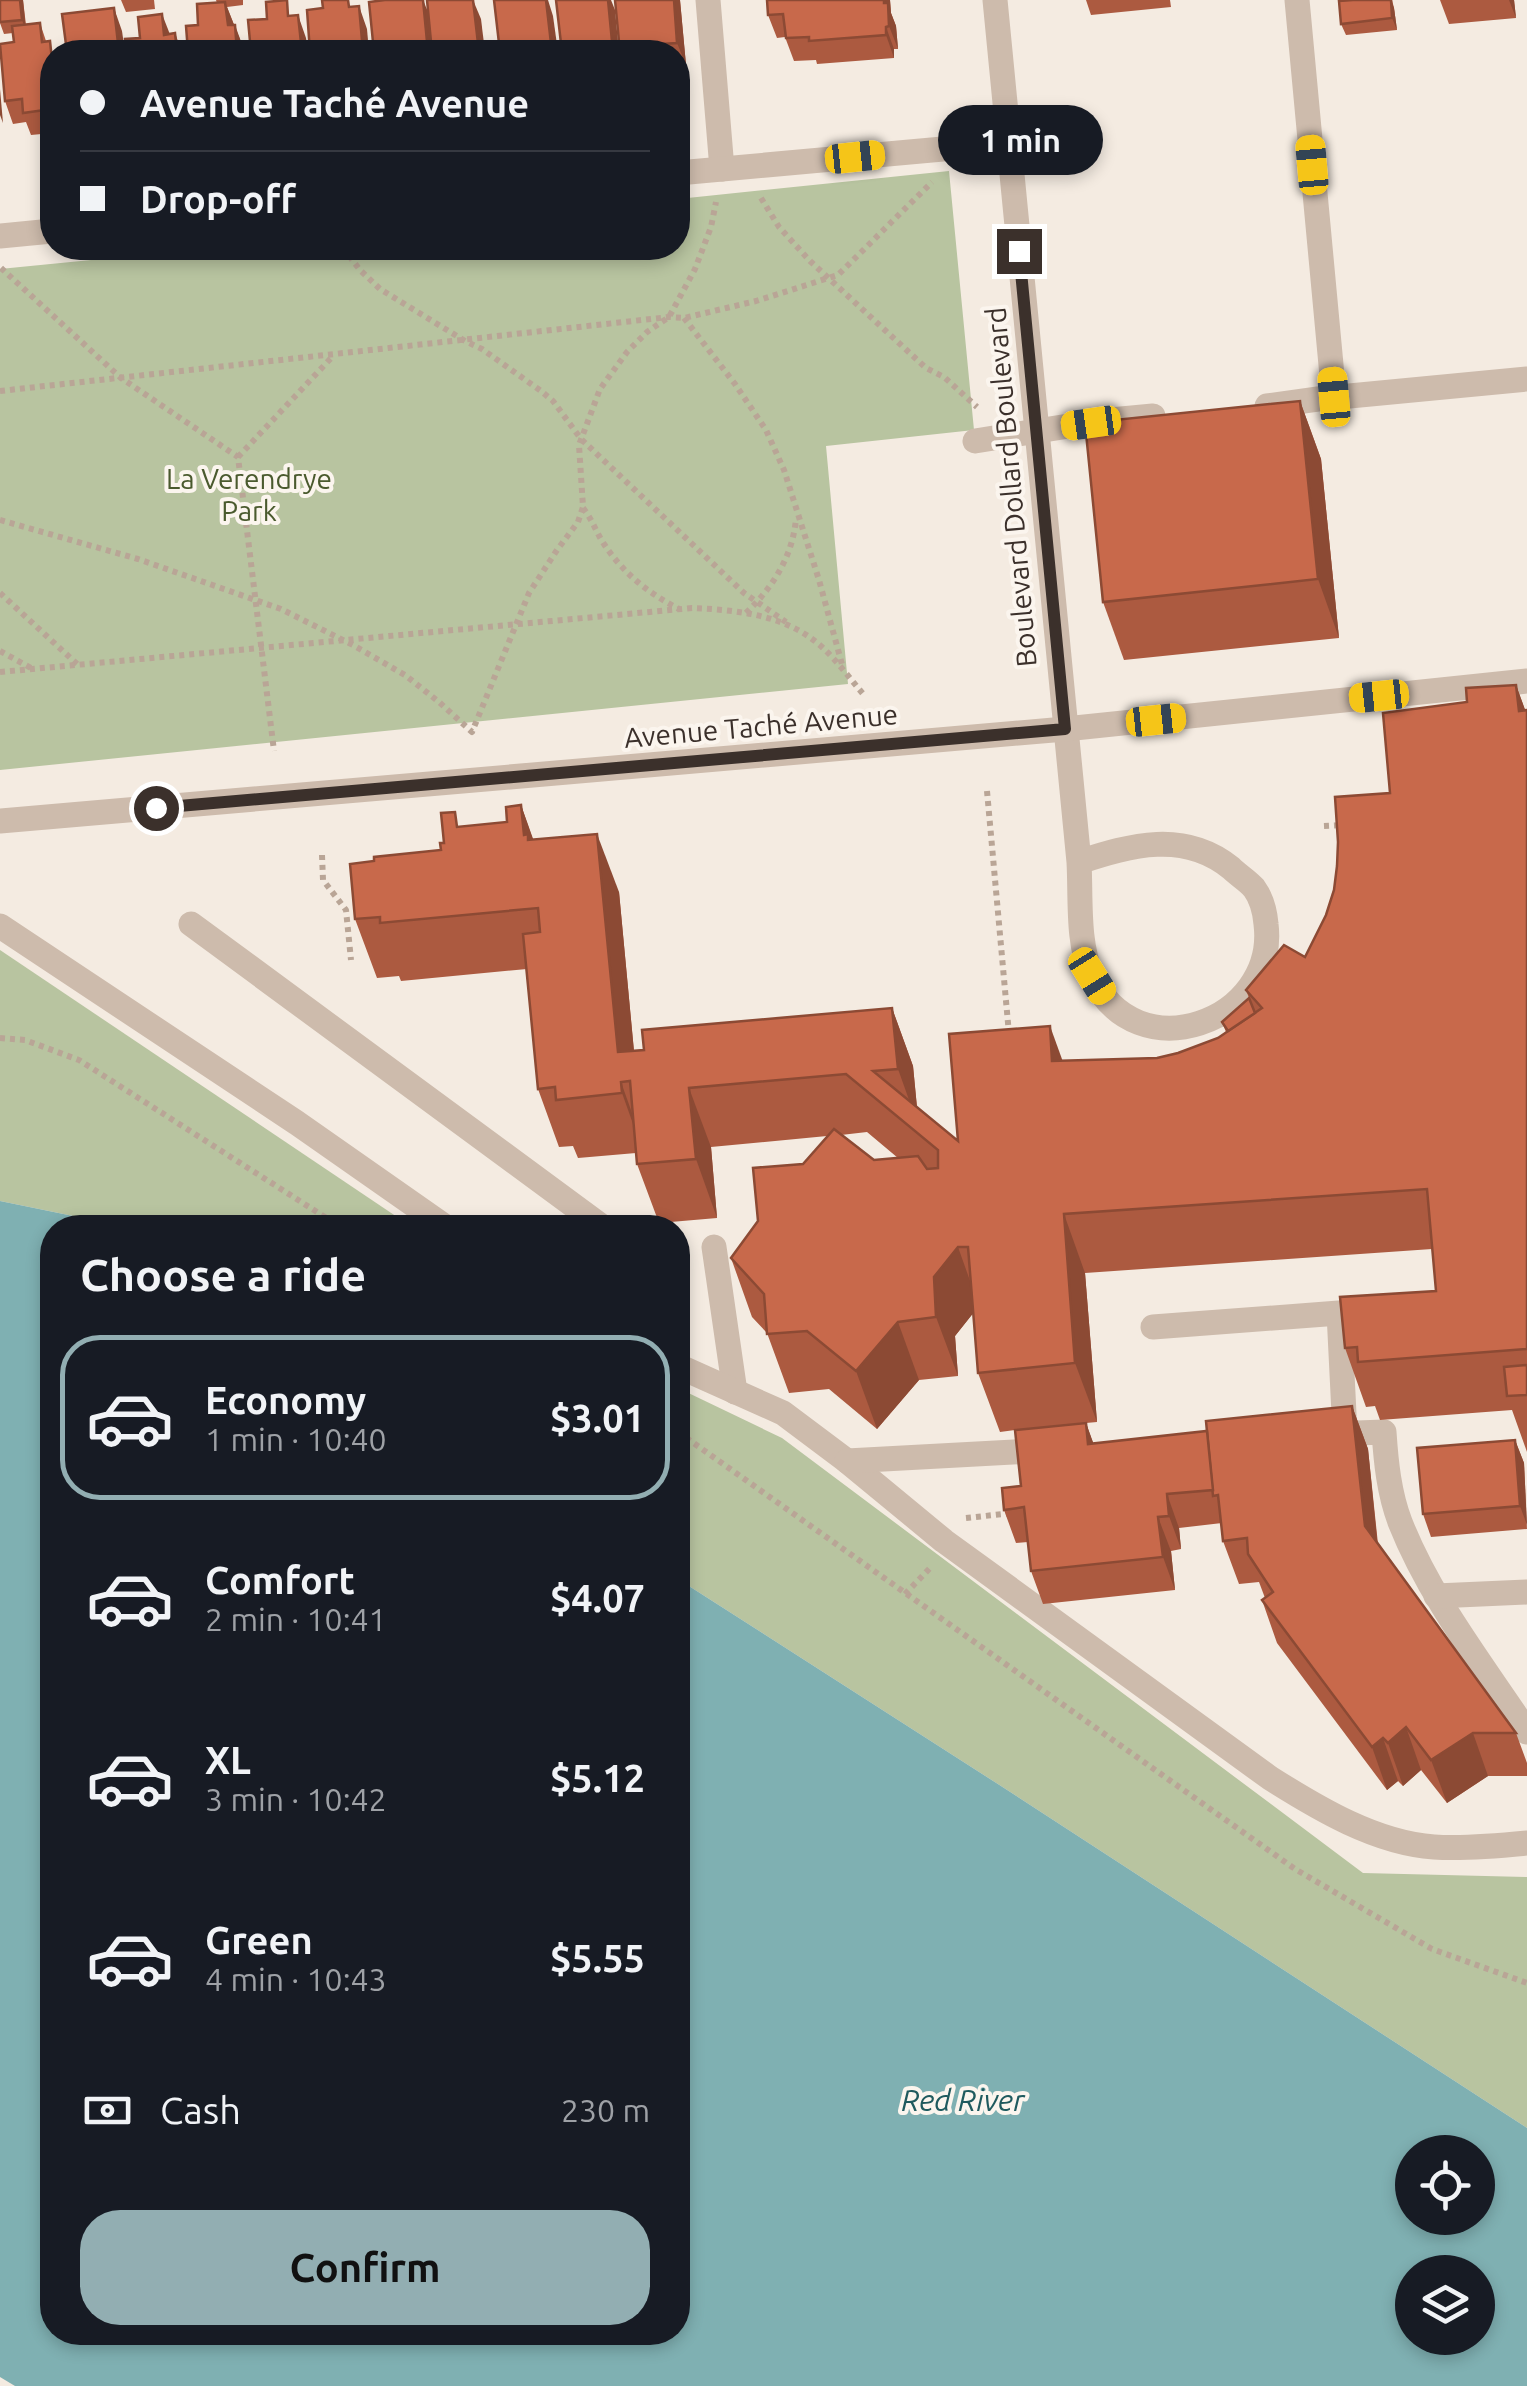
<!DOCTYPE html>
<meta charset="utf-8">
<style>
body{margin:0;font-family:Ubuntu,sans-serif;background:#20242c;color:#f1f3f6;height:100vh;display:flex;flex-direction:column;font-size:38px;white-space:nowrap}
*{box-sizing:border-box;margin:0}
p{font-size:32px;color:#9ea1a6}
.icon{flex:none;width:55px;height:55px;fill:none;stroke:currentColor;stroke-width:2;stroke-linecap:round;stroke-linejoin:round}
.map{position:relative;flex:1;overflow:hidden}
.details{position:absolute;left:40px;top:1215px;width:650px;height:1130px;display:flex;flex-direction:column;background:#171b24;border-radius:40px;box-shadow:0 5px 15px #0003}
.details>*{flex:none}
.hud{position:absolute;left:40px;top:40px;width:650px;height:220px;border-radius:40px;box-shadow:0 5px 15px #0003;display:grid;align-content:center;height:220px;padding:0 40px;background:#171b24}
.fabs{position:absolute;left:1395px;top:2135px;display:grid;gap:20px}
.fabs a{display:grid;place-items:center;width:100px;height:100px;border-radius:50%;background:#171b24;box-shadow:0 5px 15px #0003;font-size:50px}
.end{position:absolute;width:45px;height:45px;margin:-22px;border:12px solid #3b302b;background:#fff;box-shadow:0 0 0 5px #fff}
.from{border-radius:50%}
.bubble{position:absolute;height:70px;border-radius:35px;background:#171b24;box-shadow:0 5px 15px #0003;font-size:32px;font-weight:700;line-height:70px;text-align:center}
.car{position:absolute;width:30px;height:60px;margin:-30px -15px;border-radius:12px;box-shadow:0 0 8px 2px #0007;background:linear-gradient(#f5c518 24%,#345 0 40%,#f5c518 0 76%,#345 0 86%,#f5c518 0)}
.hud b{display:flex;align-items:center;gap:35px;height:95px;font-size:38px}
.hud b+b{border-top:2px solid #363941}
.hud i{width:25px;height:25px;background:#f1f3f6}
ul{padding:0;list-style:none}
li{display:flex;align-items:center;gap:30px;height:165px;margin:0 20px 15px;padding:0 20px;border:5px solid transparent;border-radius:40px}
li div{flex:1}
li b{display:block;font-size:38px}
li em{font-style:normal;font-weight:700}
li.current{border-color:#92aeb2}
li>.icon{width:90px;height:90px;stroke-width:1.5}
h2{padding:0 40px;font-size:45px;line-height:120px}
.pay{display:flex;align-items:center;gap:25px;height:110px;padding:0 40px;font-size:38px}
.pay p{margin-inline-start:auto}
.action{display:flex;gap:20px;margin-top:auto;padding:20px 40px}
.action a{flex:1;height:115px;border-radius:40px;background:#92aeb2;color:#111;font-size:40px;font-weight:700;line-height:115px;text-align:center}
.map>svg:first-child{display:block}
.green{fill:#b8c4a0}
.water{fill:#7fb0b2;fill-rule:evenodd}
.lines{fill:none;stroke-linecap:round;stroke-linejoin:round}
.path{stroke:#b9a596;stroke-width:6;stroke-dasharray:5 5;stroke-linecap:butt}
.minor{stroke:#cdbbac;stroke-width:25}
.wall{fill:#ac5a40;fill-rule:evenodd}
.shaded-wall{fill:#8c4a34}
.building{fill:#c8694b;stroke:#8c4a34;stroke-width:2.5}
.route{stroke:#3b302b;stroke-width:12}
.labels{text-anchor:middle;stroke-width:8;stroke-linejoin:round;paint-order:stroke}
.park-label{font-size:28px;fill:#4a5a2e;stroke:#fbf5ee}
.street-label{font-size:28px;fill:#3b302b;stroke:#fbf5ee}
.water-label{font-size:30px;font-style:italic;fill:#1f5a5e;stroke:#fbf5ee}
</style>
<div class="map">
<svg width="1527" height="2386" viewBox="0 0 1527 2386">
<rect width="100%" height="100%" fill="#f4ebe1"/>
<g class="green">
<path d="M949 171 974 430 826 446 848 684 0 770V269L212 248H678V199Z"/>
<path d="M0 950 412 1227H127L0 1201Z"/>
<path d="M678 1388 782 1438 1363 1873 1527 1877V2128L1001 1786 678 1579Z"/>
</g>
<path class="water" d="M0 1201 127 1227 52 1228V2332H678V1579L1001 1786 1527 2128V2386H15L0 2377ZM1412 2152H1478V2218H1412ZM1412 2272H1478V2338H1412Z"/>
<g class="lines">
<g class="path">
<path d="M761 198 779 227 810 261 926 368 944 377 977 407"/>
<path d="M343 248 360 270 380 289 465 341 482 349 541 391 553 401 581 439 744 593 786 622"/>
<path d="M1 268 121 378 238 457 274 751"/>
<path d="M684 318 735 384 766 430 784 470 819 580 843 668"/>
<path d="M0 391 669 317 684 318 756 301 838 275 932 182"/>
<path d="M238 457 333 356"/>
<path d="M583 508C592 519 596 532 604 544 623 573 648 593 679 609"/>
<path d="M0 520 138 559 281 609 353 645 405 675 439 702 472 732 529 593 557 550 578 522 583 507 579 445 600 389 627 352 647 332 669 317 695 269 711 227 716 202"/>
<path d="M0 593 77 664"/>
<path d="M746 613C773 587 793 556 796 518"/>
<path d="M0 651 31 668"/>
<path d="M0 672 692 608C738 610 788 615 823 648 838 662 851 680 864 695"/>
<path d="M987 791 1009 1034"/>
<path d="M1324 826 1343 825"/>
<path d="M322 855 323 880 346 910 351 960"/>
<path d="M0 1038 25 1040 79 1060 342 1228"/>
<path d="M678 1432 1295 1869 1432 1949 1527 1983"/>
<path d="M966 1518 1013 1513"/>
<path d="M905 1594 931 1567"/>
</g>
<g class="minor">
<path d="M708 0 722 169"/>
<path d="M995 0 1079 862C1081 898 1077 943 1092 976 1135 1073 1278 1022 1266 924 1265 912 1262 899 1254 888 1248 881 1238 875 1231 868 1184 830 1131 845 1079 862"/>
<path d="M1297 0 1334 397"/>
<path d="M678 173 1009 143"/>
<path d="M0 236 52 231"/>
<path d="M1267 406 1318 399 1527 379"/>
<path d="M975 441 1100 421 1153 416"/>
<path d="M0 821 1065 729 1527 681"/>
<path d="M191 924 604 1228"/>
<path d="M0 926 297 1123 447 1228"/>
<path d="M714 1247 735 1392"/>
<path d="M1153 1327 1339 1313 1345 1434"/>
<path d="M678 1366 783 1413 847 1461 944 1541 1270 1778C1319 1809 1376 1843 1434 1847 1464 1849 1497 1846 1527 1843"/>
<path d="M1331 1434 1384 1432C1386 1462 1389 1493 1400 1522 1430 1598 1482 1664 1527 1732"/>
<path d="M847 1461 1051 1450"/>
<path d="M1436 1596 1527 1592"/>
</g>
</g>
<g class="wall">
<path d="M0 0H23L26 25 40 23 46 41 52 52V133L31 135 26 122 13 124 5 101 14 42 13 33 4 34 0 23Z"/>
<path d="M121 0H154L155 9 126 12Z"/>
<path d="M216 0H243V5L227 7 243 47 244 52H188L198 25 217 3Z"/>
<path d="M680 0 686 65 678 66V52H620Z"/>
<path d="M890 0 891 13 896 26 898 49H894V58L817 64 816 60 794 61 785 37 777 38 768 15Z"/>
<path d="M1086 0H1170L1171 7 1091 15Z"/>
<path d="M1353 0H1392L1394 8 1397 30 1346 35 1341 24Z"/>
<path d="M1440 0H1514L1516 18 1449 24Z"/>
<path d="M1300 401 1321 459 1339 638 1124 660 1103 602Z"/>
<path d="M1516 685 1525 710H1527V1452L1512 1410 1380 1420 1375 1406 1366 1407 1345 1348 1436 1291 1432 1249 1085 1273 1097 1422 1086 1423 1093 1443 1207 1431 1352 1406 1368 1449 1378 1544 1516 1733 1527 1763V1776H1488L1447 1803 1421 1770 1403 1786 1398 1781 1387 1790 1277 1643 1262 1600 1265 1598 1259 1582 1239 1584 1223 1541 1222 1523 1179 1528 1181 1549 1171 1551 1175 1590 1043 1604 1031 1571 1028 1542 1016 1543 1004 1510 1021 1486 1015 1430 1000 1432 978 1373 973 1313 955 1336 958 1376 919 1380 877 1429 829 1389 789 1393 767 1333 752 1317 731 1258 803 1164 827 1136 711 1147 717 1218 659 1223 637 1164 636 1153 578 1158 573 1146 559 1147 538 1089 527 969 401 981 399 976 377 978 355 919 374 861 441 850 444 843 460 827 507 822 521 805 533 840 619 892 634 1051 892 1008 913 1066 917 1108 958 1141 1063 1061 1157 1058 1178 1053 1218 1038 1226 1032 1222 1022 1249 998 1246 990 1305 957 1390 793 1467 702ZM867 1132 898 1158 874 1160 841 1135Z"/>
<path d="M1515 1440 1524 1463 1527 1529 1431 1537 1423 1514Z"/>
</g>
<g class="shaded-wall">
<path d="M20 0H23L26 31 22 20Z"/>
<path d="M423 0 431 19 434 52H428Z"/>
<path d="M473 0 481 19 485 52H479Z"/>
<path d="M546 0H548L553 16 558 52H552Z"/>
<path d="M608 0H611L615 10 619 52H613Z"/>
<path d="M674 0H680L686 65 677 43Z"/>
<path d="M884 0H890L891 13 896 26 898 49 889 26Z"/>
<path d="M1391 0 1394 8 1397 30 1392 18Z"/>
<path d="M1509 0H1514L1516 18Z"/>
<path d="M225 2 234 25H228Z"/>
<path d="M359 6 367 29 369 52H363Z"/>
<path d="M114 8 122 31 125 52H119Z"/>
<path d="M162 14 171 37 164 35Z"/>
<path d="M298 15 306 38 308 52H302Z"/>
<path d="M235 25 243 47 244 52H237Z"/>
<path d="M886 27 894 49V58L886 35Z"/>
<path d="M175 33 182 52H177Z"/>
<path d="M0 89 3 123 0 115Z"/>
<path d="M1300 401 1321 459 1339 638 1318 579Z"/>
<path d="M1516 685 1527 715 1519 711Z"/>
<path d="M521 805 542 864 524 835Z"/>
<path d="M597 834 619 892 639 1105 618 1052Z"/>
<path d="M892 1008 913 1066 919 1128 898 1069Z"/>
<path d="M1050 1026 1071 1084 1052 1061Z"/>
<path d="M621 1082 642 1141 643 1152 622 1093Z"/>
<path d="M689 1088 711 1147 717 1218 696 1159Z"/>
<path d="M1064 1214 1085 1273 1097 1422 1075 1363Z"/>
<path d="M958 1247 979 1306 955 1336 958 1376 936 1317 934 1277Z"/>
<path d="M898 1322 919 1380 877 1429 856 1371Z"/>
<path d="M1352 1406 1368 1449 1380 1569 1365 1526Z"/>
<path d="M1086 1423 1098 1456 1088 1444Z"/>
<path d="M1515 1440 1524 1463 1527 1525 1520 1506Z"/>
<path d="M1167 1494 1179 1528 1181 1549 1169 1516Z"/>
<path d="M1158 1517 1171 1551 1175 1590 1163 1557Z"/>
<path d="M1406 1727 1421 1770 1403 1786 1388 1743Z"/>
<path d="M1473 1733 1488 1776 1447 1803 1431 1760Z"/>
<path d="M1383 1738 1398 1781 1387 1790 1372 1747Z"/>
</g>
<g class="building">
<path d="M0 0H20L22 20 0 22Z"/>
<path d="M287 0 288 16 298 15 302 52H251L248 20 267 19 266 2Z"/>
<path d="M322 0H348L349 7 359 6 363 52H310L307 10 323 8Z"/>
<path d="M385 0H423L428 52H374L369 2Z"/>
<path d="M427 0H473L479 52H432Z"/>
<path d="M494 0H546L552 52H500Z"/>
<path d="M556 0H608L613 52H562Z"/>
<path d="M615 0H674L677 43 647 45 648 52H620Z"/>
<path d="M767 0H884V3H888L889 26 886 27V35L809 41V37L786 38 783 14 768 15Z"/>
<path d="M1353 0H1391L1392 18 1341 24 1339 1Z"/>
<path d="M225 2 228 25H235L237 52H188L186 26 198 25 197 4Z"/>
<path d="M114 8 119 52H67L62 14Z"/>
<path d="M162 14 164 35 175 33 177 52H126L125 39 140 38 138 17Z"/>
<path d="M40 23 42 42 50 41 52 60V109L23 113 22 99 5 101 0 44 14 42 12 26Z"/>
<path d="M1300 401 1318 579 1103 602 1085 423Z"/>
<path d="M1516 685 1519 711 1527 710V1349L1358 1362 1357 1347 1345 1348 1340 1297 1436 1291 1427 1189 1064 1214 1075 1363 978 1373 968 1247H958L934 1277 936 1317 898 1322 856 1371 807 1331 767 1334 764 1294 731 1258 758 1221 753 1168 803 1164 834 1129 874 1160 918 1156 927 1169 938 1168V1150L846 1074 689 1088 696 1159 637 1164 630 1081 621 1082 622 1093 556 1100 555 1087 538 1089 523 934 540 932 538 908 380 923V917L355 919 350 864 374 861V857L441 850 440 843H444L441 813 455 812 457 827 507 822 506 807 521 805 524 835 528 834V840L597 834 618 1052 644 1050 642 1030 892 1008 898 1069 873 1071 958 1141 949 1034 1050 1026 1052 1061 1157 1058 1178 1053 1218 1038 1262 1008 1246 990 1284 945 1305 957 1326 915 1334 890 1337 866 1338 842 1335 797 1390 793 1383 713 1467 702 1466 688Z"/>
<path d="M1249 998 1255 1013 1228 1031 1222 1022Z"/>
<path d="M1527 1365V1395L1507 1396 1504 1367Z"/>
<path d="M1352 1406 1365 1526 1516 1733H1473L1431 1760 1406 1727 1388 1743 1383 1738 1372 1747 1262 1600 1273 1592 1248 1554 1247 1538 1223 1541 1218 1495 1213 1496 1206 1421Z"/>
<path d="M1086 1423 1088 1444 1207 1431 1213 1490 1167 1494 1169 1516 1158 1517 1163 1557 1031 1571 1024 1507 1004 1510 1002 1488 1021 1486 1015 1430Z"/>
<path d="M1515 1440 1520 1506 1423 1514 1417 1448Z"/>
</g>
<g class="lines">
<path class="route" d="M156 808 1065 729 1019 251"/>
</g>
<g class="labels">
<g class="park-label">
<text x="249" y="489">La Verendrye<tspan x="249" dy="32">Park</tspan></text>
</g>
<g class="street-label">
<text transform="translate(1011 487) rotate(-95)" y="10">Boulevard Dollard Boulevard</text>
<text transform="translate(761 726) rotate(-5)" y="10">Avenue Taché Avenue</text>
</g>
<g class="water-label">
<text x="963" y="2111">Red River</text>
</g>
</g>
</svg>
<div class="fabs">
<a><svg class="icon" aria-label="locate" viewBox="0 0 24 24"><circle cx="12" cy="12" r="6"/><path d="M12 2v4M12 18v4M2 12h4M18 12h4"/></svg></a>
<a><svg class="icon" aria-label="layers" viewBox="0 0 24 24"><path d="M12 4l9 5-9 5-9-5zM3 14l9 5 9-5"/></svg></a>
</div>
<i class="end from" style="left:156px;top:808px"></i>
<i class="end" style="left:1019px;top:251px"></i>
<div class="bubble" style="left:938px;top:105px;width:165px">1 min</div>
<i class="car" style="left:855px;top:157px;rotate:84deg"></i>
<i class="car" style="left:1312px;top:165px;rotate:355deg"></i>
<i class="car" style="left:1334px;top:397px;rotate:355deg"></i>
<i class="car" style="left:1091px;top:423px;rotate:262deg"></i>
<i class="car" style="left:1379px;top:696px;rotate:264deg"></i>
<i class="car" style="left:1156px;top:720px;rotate:84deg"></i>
<i class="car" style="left:1092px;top:976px;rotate:148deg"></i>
<div class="hud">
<b><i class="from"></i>Avenue Taché Avenue</b>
<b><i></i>Drop-off</b>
</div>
<section class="details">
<h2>Choose a ride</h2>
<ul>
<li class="current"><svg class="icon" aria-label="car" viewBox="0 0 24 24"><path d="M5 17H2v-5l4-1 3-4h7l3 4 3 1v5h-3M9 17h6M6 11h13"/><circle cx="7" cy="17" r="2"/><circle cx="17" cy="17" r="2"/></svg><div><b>Economy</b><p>1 min · 10:40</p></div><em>$3.01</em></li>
<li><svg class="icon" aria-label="car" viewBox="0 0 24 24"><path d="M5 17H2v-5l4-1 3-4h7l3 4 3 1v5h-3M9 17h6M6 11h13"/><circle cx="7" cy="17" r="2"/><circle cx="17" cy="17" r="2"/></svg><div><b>Comfort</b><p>2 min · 10:41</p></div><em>$4.07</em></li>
<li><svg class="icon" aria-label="car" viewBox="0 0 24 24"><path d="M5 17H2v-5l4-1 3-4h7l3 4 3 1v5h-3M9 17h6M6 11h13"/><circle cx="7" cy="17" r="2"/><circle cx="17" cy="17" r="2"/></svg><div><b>XL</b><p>3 min · 10:42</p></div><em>$5.12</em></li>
<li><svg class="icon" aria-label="car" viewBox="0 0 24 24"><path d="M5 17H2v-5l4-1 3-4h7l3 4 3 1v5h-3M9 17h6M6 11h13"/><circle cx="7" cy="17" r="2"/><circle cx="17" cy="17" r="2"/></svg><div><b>Green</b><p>4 min · 10:43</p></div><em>$5.55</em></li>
</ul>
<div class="pay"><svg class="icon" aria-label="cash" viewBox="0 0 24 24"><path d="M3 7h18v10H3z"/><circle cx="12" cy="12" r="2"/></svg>Cash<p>230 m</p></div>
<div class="action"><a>Confirm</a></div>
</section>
</div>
